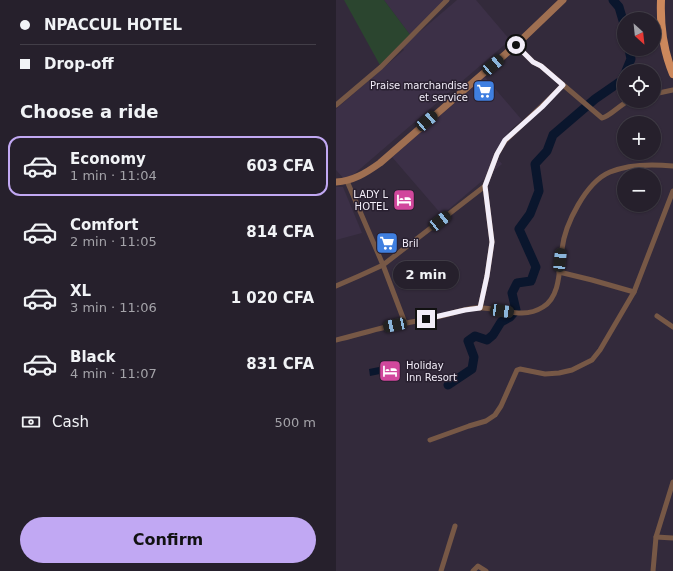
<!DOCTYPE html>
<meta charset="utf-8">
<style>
body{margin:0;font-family:"DejaVu Sans",sans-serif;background:#2e2834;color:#f1f3f6;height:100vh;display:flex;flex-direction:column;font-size:15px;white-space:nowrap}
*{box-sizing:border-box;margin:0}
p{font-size:13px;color:#a4a3a9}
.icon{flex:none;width:22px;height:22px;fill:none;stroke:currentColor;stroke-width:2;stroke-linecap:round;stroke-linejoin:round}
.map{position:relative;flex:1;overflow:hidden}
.drawer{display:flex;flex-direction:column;background:#26202c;width:336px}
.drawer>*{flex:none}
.top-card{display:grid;align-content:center;height:88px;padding:0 20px;background:#26202c}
.needle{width:26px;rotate:153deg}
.fabs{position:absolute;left:281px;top:12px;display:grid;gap:8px}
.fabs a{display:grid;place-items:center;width:44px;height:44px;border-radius:50%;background:#26202c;box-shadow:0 1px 3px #0004,0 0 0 1px #423e48;font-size:20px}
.end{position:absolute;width:18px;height:18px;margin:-9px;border:5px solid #f2edf8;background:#111;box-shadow:0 0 0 2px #111}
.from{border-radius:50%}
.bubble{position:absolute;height:28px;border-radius:14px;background:#26202c;box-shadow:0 1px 3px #0004,0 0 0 1px #423e48;font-size:13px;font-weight:700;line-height:28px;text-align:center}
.car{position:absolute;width:12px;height:24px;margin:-12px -6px;border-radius:5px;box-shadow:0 0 3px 1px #0007;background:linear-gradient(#222 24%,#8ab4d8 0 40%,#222 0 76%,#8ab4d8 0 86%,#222 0)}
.top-card b{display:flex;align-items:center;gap:14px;height:38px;font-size:15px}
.top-card b+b{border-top:1px solid #423e48}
.top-card i{width:10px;height:10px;background:#f1f3f6}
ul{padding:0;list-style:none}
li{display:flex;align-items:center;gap:12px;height:60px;margin:0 8px 6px;padding:0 12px;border:2px solid transparent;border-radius:12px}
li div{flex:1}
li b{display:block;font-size:15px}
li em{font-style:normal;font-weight:700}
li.active{border-color:#c1a8f3}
li>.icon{width:36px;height:36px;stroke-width:1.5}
h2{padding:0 20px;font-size:18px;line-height:48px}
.pay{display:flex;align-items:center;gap:10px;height:44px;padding:0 20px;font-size:15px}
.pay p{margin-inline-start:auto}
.primary-button{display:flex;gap:8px;margin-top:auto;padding:8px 20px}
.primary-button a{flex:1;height:46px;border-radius:24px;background:#c1a8f3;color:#111;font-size:16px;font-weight:700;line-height:46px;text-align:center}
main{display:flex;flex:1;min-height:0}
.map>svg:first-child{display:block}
.built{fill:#3c3047}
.green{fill:#2b452f}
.water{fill:#0a162d}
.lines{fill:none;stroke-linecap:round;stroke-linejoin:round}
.river{stroke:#0a162d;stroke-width:9}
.minor{stroke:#775846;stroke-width:5}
.secondary{stroke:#9f6f51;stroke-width:7}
.trunk{stroke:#cc885c;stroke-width:8}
.route{stroke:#f2edf8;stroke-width:5}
.labels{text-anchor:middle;stroke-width:3;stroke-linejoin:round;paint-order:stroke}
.poi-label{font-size:10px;fill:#f2edf8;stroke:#292030;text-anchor:end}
</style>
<main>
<section class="drawer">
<div class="top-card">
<b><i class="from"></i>NPACCUL HOTEL</b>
<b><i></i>Drop-off</b>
</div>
<h2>Choose a ride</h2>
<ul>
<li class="active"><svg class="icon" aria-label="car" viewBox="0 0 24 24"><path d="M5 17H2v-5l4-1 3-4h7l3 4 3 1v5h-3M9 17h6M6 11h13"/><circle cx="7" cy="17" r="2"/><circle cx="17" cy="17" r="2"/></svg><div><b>Economy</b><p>1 min · 11:04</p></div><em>603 CFA</em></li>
<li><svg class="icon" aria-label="car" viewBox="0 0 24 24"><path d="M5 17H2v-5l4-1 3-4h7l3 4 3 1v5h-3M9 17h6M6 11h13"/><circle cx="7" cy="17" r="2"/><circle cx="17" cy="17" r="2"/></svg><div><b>Comfort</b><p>2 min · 11:05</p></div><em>814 CFA</em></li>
<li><svg class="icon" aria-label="car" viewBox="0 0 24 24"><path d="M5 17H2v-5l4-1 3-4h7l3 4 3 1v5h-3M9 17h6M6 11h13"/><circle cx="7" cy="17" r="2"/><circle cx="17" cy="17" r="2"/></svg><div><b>XL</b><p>3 min · 11:06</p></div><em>1 020 CFA</em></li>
<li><svg class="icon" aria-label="car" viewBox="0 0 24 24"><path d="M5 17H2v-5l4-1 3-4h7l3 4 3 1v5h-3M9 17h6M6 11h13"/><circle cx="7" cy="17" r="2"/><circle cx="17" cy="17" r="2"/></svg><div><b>Black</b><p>4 min · 11:07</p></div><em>831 CFA</em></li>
</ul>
<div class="pay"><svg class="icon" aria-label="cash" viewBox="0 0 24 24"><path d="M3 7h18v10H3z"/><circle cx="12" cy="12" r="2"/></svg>Cash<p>500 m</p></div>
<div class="primary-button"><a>Confirm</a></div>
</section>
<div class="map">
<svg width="337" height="571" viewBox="0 0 337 571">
<rect width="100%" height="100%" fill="#332a3b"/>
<g class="built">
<path d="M48 0H111L75 36Z"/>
<path d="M121 0H140L174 40 10 181 0 170V109L68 50 66 47Z"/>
<path d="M149 77 186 120 172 132 176 137 157 153 166 164 106 215 56 157Z"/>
<path d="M0 187H7L26 233 0 240Z"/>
</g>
<path class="green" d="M8 0H48L75 36 45 67Z"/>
<path class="water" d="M43 367 44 374 34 376 33 369Z"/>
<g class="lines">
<g class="river">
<path d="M277 0 283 7 288 24"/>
<path d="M290 71 295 59 293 49"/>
<path d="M112 385 136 369 138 357 132 341 139 336 151 340 157 335 165 322 174 317 180 310 176 293 181 283 195 281 200 267 183 229 194 214 203 191 199 164 211 151 217 135 259 99 285 81 288 75"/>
</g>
<g class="minor">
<path d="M180 45 197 62 205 66 266 118C273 117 284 105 292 101"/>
<path d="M318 94 337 90"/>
<path d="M0 105 45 67 111 0"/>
<path d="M11 181 47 265 69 323"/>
<path d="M223 272 256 280 298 292"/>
<path d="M0 286 23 276 47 265 149 186 161 154 169 141 212 100 227 85"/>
<path d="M144 308 151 276 156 242 149 186"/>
<path d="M321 316 337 327"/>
<path d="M0 340C17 336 33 331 50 327 67 323 84 321 100 317 113 315 126 309 139 308 162 306 185 321 207 307 225 296 223 268 226 249 229 224 250 182 274 172 293 164 317 164 337 166"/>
<path d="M94 440 133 426 150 421 159 415 165 406 181 370 184 369 209 374 223 373 236 370 256 360 264 350 298 292 337 191"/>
<path d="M320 537 337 538"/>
<path d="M105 571 119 526"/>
<path d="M137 571 142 566 150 571"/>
<path d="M317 571 320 537 337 482"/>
</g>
<path class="secondary" d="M0 182C17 181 30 173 44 163L180 45 227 0"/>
<path class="trunk" d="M325 0C324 26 327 50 337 74"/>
</g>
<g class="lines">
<path class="route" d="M90 319 129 310 144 308 151 276 156 242 149 186 161 154 169 140 206 107 227 85 205 66 197 62 180 45"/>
</g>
<defs>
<g id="supermarket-square" transform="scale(1.15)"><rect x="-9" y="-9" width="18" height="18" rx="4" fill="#3f7fe0" stroke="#292030"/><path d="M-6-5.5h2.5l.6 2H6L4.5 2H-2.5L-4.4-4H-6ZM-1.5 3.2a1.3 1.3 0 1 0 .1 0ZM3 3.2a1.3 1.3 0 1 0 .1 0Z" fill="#fff"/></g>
<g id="hotel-square" transform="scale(1.15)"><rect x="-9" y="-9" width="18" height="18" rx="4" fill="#d1479c" stroke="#292030"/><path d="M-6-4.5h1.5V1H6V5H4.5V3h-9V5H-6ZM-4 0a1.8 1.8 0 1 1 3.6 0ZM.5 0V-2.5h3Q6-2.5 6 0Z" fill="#fff"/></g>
</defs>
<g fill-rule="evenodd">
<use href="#supermarket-square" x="148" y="91"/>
<use href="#hotel-square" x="68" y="200"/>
<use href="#supermarket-square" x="51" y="243"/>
<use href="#hotel-square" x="54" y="371"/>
</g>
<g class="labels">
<g class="poi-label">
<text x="132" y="89">Praise marchandise<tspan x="132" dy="12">et service</tspan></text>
<text x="52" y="198">LADY L<tspan x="52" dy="12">HOTEL</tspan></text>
<text x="66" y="247" text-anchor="start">Bril</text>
<text x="70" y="369" text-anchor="start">Holiday<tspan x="70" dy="12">Inn Resort</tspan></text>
</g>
</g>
</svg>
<div class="fabs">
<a><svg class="needle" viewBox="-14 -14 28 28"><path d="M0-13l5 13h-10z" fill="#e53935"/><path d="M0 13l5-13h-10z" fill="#a4a3a9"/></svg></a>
<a><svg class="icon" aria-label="locate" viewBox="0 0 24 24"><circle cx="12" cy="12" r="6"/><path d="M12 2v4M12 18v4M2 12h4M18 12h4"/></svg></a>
<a>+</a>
<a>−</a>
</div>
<i class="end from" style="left:180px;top:45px"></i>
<i class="end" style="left:90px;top:319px"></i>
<div class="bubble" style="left:57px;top:261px;width:66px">2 min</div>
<i class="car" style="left:157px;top:65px;rotate:50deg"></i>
<i class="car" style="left:91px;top:121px;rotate:49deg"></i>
<i class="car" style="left:104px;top:221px;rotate:52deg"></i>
<i class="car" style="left:224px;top:260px;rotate:6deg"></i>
<i class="car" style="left:166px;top:311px;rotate:98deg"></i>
<i class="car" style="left:59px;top:325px;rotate:258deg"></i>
</div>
</main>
